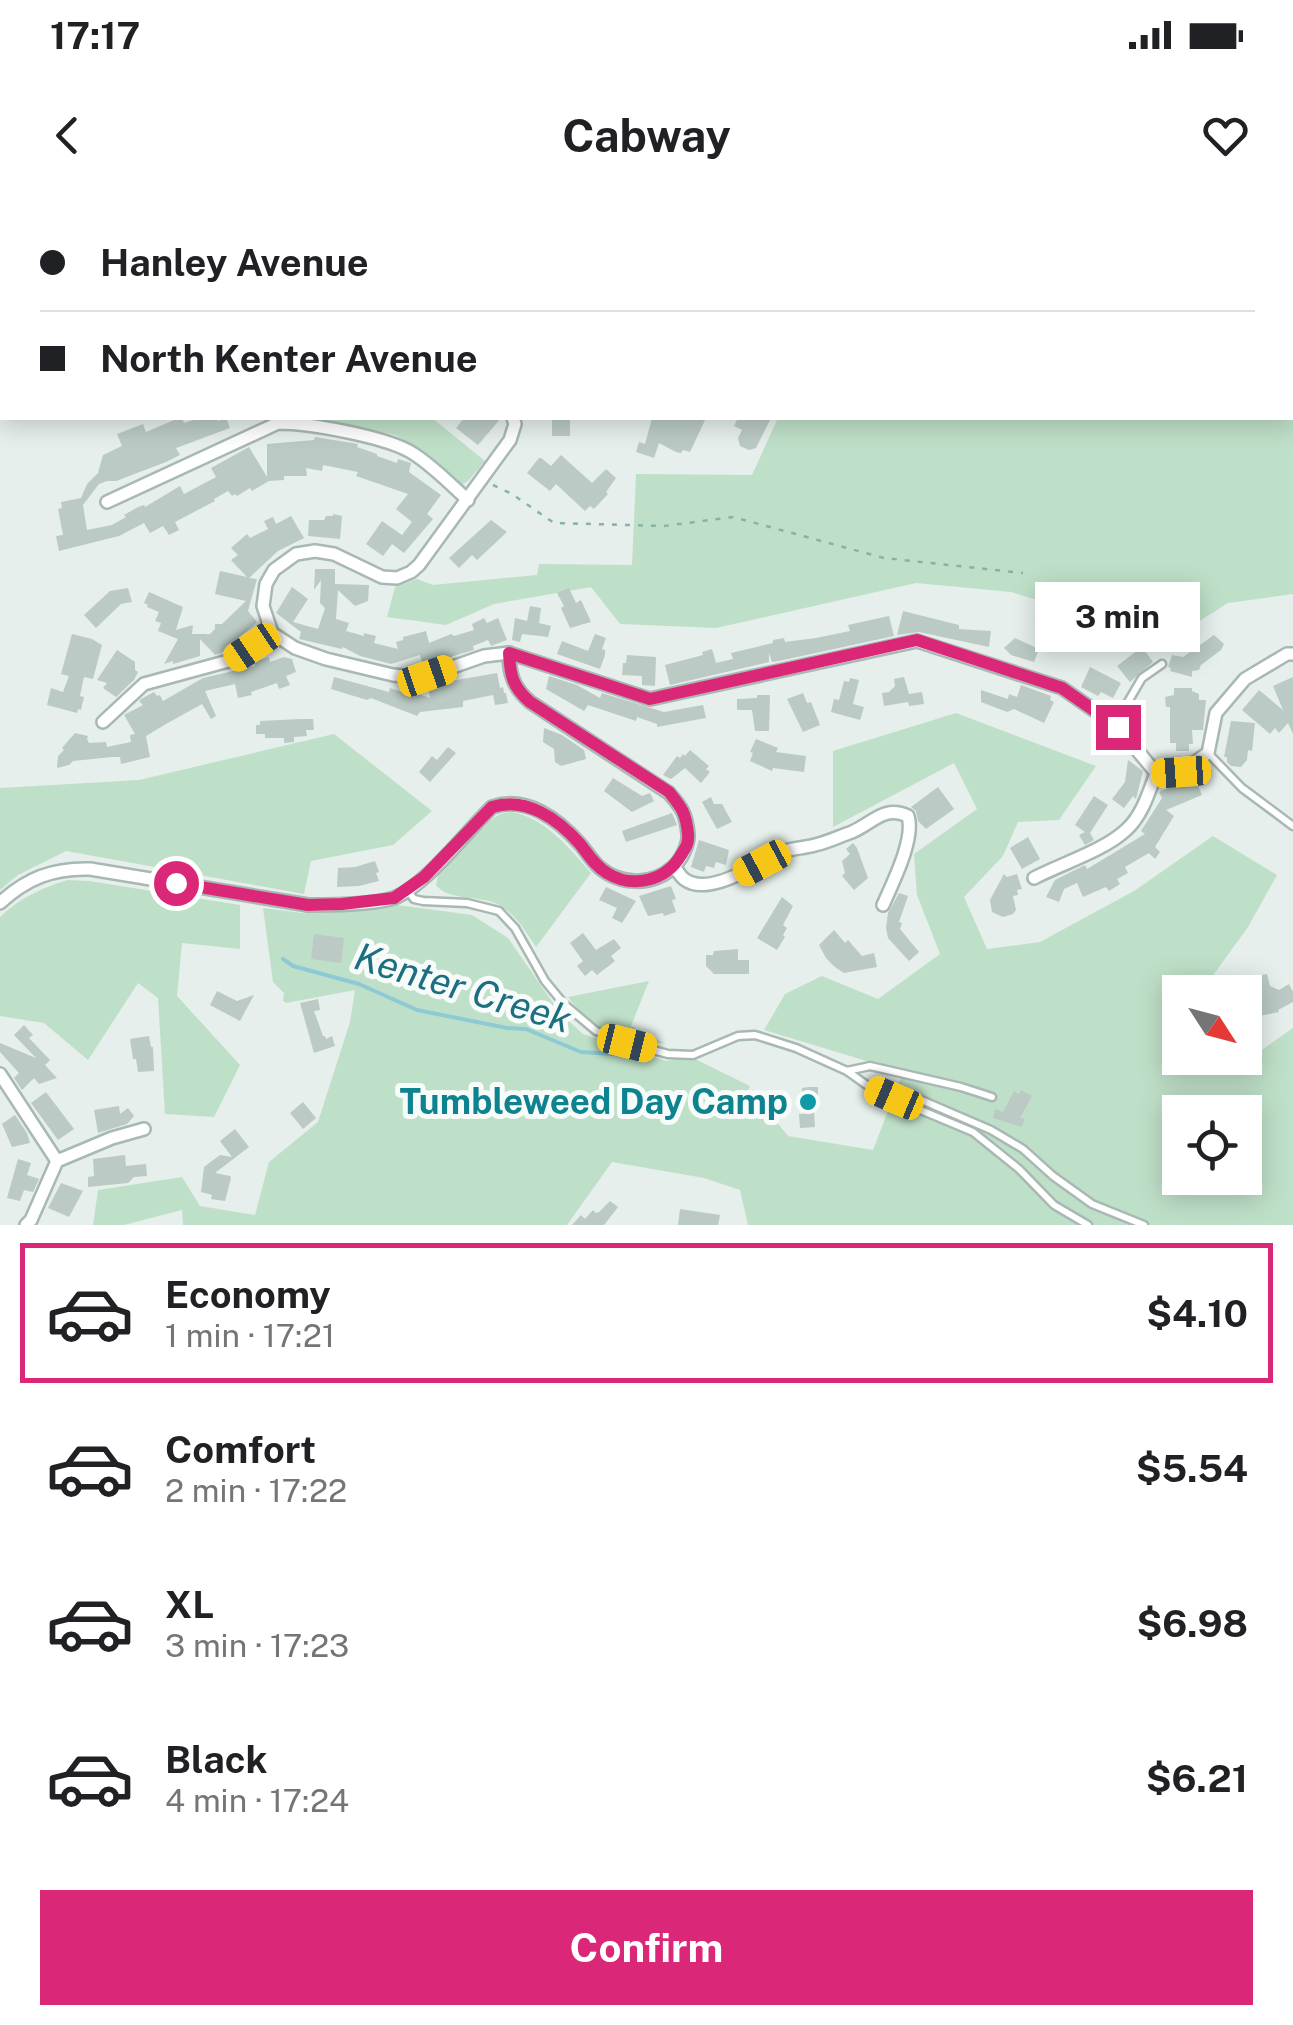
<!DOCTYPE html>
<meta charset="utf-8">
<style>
body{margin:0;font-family:"Public Sans",sans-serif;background:#f6f6f6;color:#202124;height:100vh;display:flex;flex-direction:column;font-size:38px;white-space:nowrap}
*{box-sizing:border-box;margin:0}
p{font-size:32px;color:#757577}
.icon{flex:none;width:55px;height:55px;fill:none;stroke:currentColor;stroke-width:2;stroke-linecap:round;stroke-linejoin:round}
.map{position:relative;height:1025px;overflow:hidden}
.panel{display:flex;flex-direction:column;background:#fff;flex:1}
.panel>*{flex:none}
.top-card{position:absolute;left:0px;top:0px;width:1295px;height:220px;box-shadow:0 5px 25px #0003;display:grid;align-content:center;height:220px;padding:0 40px;background:#fff}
.needle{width:65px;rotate:126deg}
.fabs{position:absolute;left:1162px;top:775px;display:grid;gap:20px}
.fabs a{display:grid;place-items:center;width:100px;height:100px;border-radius:0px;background:#fff;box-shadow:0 5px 25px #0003;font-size:50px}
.end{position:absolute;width:45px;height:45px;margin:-22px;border:12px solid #db2777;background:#fff;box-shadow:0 0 0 5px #fff}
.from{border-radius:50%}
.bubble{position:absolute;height:70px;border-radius:0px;background:#fff;box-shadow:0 5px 25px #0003;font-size:32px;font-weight:700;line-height:70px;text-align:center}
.car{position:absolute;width:30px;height:60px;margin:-30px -15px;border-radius:12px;box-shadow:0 0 8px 2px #0007;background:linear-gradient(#f5c518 24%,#345 0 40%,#f5c518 0 76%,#345 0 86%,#f5c518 0)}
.top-card b{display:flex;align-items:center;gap:35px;height:95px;font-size:38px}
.top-card b+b{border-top:2px solid #e0e0e0}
.top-card i{width:25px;height:25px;background:#202124}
ul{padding:18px 0 0;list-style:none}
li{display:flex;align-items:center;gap:30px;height:140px;margin:0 20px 15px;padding:0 20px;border:5px solid transparent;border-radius:0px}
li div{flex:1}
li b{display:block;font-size:38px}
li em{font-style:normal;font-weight:700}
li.current{border-color:#db2777}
li>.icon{width:90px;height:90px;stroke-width:1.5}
.button{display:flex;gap:20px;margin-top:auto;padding:20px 40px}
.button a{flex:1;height:115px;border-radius:0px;background:#db2777;color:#fff;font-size:40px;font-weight:700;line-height:115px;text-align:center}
.status{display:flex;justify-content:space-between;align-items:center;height:70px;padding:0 50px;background:#fff;direction:ltr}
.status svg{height:28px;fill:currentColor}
header{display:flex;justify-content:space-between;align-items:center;height:130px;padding:0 40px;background:#fff;font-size:45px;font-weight:700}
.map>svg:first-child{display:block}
.green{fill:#bfe0c8;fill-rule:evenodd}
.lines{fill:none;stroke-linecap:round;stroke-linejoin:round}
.stream{stroke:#8ec9d4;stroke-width:4}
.building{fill:#bbcac4}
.service-casing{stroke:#a8b8b2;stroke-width:11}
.minor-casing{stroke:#a8b8b2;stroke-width:16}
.tertiary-casing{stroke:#a8b8b2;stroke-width:19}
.path{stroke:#86b3a5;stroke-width:2.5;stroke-dasharray:5 8;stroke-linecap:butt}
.service{stroke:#fff;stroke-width:6}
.minor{stroke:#fff;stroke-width:11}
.tertiary{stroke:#fff;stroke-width:14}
.route{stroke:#db2777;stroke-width:12}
.culture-dot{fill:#0f9aa8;stroke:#f7fbf9;stroke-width:4}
.labels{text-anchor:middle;stroke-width:10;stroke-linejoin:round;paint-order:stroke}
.culture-label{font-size:35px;font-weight:bold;fill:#0d838f;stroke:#f7fbf9;text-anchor:end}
.water-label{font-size:38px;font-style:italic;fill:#1c6f80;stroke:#f7fbf9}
</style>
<div class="status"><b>17:17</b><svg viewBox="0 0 49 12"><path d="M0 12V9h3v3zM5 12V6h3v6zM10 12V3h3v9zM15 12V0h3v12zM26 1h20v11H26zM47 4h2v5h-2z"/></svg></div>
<header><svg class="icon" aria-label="back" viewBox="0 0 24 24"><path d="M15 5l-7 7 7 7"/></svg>Cabway<svg class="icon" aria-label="heart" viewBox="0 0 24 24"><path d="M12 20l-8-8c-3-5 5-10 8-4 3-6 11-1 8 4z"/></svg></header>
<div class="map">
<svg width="1293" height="1025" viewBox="0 0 1293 1025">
<rect width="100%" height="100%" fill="#e6efeb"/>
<g class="green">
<path d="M624 0H1025L1029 2H626Z"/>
<path d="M1169 0H1293V394L1228 403 1168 441 1011 392 916 383 716 428 620 424 591 387 494 404 446 425 387 417 395 387 417 379 433 385 537 375 539 364 632 365 636 274 752 275 778 218H1292V2H1170Z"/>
<path d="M317 218H432L485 261 468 281 463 284 456 281 415 246 395 235Z"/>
<path d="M956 513 1096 566 1059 620 1018 622 1003 656 964 697 987 749 1040 742 1134 691 1213 636 1277 675 1248 727 1201 792H1180V858H1230L1240 865 1293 828V1025H748L740 990 704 978 612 962 567 1025H183L182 1010 124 1025H93L98 990 182 977 200 1006 255 1015 269 962 318 922 350 822 355 790 286 803 283 801 284 793 273 782 263 708 302 713 390 704 472 715 508 738 560 813 583 834 666 861 691 857 750 886 747 892 756 896 788 936 873 950 903 872 764 830 785 794 822 776 878 799 940 754 917 695 914 654 977 609 954 563 833 627V551ZM1180 912H1245V978H1180Z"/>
<path d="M334 534 432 611 393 645 311 661 304 694 66 651 18 675 0 690V588L139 580Z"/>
<path d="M510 612C544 616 569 648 591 673L536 747C525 731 516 714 497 704 479 695 448 701 436 685L438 674 492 619 500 614Z"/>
<path d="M68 680 89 681 240 705V749L182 743 177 796 240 865 214 917 165 914 158 798 138 783 88 860 44 823 0 816V717C20 698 41 688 68 680Z"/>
<path d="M649 781 631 826 664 843C624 845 592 829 568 797Z"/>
</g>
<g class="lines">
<path class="stream" d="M283 759 293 766 359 784 417 810 507 828 526 829 581 852 629 855"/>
</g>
<g class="building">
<path d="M179 218H182L184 223 200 218H216L218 221 226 218 230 228 176 248 180 255 166 262 116 281H107L99 284 83 305 87 330 112 325 126 317 124 315 138 307 144 305 145 307 180 286 184 294 216 277 211 268 249 247 267 277V244L314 240 315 237 358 244 357 247 377 254V256L397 263 398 259 411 263 409 272 441 295 427 314 433 319 404 353 392 344 383 356 366 344 382 321 402 335 412 322 396 309 408 294 356 276 358 272 323 265 322 271 306 268 307 276H284V280L269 281 252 291 250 288 237 296 235 294 232 296 228 291 214 299 215 301 175 322 179 330 169 335 163 326 150 333 144 323 119 336 59 351 56 336 63 335 58 309 62 308 61 302 81 298 87 284 98 273 103 255 122 246 117 234 143 224 146 232Z"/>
<path d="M464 218H501L478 245 456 228Z"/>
<rect x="552" y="218" width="18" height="18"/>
<path d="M652 218H706L690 252 683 250 681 253 676 252 659 243 654 258 636 252 639 242 645 244Z"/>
<path d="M738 218H771L756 248 749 250 740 246 738 238 742 230 734 226Z"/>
<path d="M561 255 592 283 606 269 616 278 606 292 608 294 594 309 590 306 585 311 556 284 550 291 527 273 539 258H541L551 266Z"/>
<path d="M333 314 342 316 340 339 308 336 309 320H324L326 316H333Z"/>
<path d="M291 316 304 338 278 351 249 378 257 379 248 411 257 422 221 453 215 455 200 439V456L173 464V461L164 464 178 439 158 431 161 423 155 421 159 412 147 407 148 405 144 403 149 392 183 407 176 430 193 425 192 434H210L215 429V424H222L246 401 215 394 220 371 247 377 231 360 238 355 231 348 247 334 250 338 268 329 264 321 273 317 276 324Z"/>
<path d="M491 320 507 332 477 360 472 355 459 368 449 358Z"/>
<path d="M315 369H335V384L369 385 368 401 355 406 338 390 336 419 349 423 346 431 364 436V433L376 436 374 443 398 449 396 442 403 440V437L426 431 429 443 451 434 454 436 474 430 472 424 484 418 487 423 498 418 507 440 491 446 488 440 473 446 474 450 423 465 420 455 391 464 360 456 343 447 342 449 299 439 301 432 276 413 292 387 308 399 293 422 318 429 325 408 320 403 321 380 314 390Z"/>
<path d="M128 388 132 402 121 404 96 428 84 415 110 391Z"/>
<path d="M569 388 576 403 581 400 591 422 570 428 561 408 564 406 557 393Z"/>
<path d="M530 406 541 408 539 423 551 426 548 437 522 434 520 442 512 440 515 418 527 421Z"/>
<path d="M903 411 959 425V429L991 431 989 447 919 432 897 435Z"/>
<path d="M889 416 894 436 779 461 772 462 769 453V462L670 485 665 465 703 455 702 452 712 449 716 463 733 459 731 453 773 443V440L784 438 785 442 816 438 850 431 848 425Z"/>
<path d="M72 434 92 439 102 445 93 479 84 477 80 496 84 497 81 510 78 509 77 513 47 505 51 488 63 492 69 476 61 474Z"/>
<path d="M595 434 606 438 602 449 605 450V455L600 469 557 454 562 441 588 451Z"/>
<path d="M1214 435 1224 444 1221 450 1201 465 1199 470 1192 471V477L1170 471 1171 468 1168 467 1172 455 1183 457Z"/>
<path d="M1015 438 1039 449 1034 462 1011 455 1004 448Z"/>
<path d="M1142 447 1153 462 1130 482 1117 466Z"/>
<path d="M117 450 135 462V470L138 472 134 480 116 497 103 488 107 483 97 480Z"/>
<path d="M627 455 656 457 655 486 642 485V476L622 475 623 463H626Z"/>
<path d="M269 457 270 462 284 457 292 459 296 472 286 476 290 485 279 489 277 483 251 492 252 495 238 498 235 484 205 491 216 516 211 519 202 504 166 524 146 536 150 557 121 564 120 557H112L73 561 69 565 57 568 58 556 64 550 62 548 75 533 88 536 87 539 89 543 106 542 107 547 131 542 130 535 135 534 124 515 143 505 139 501 141 499 154 492 157 496 160 495 163 501 203 478 255 466 254 462Z"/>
<path d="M1090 467 1121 483 1113 498 1101 492 1098 496 1081 487Z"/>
<path d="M497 473 500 488 503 487 504 493H506L508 503 495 505 493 495 463 501V507L420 512 417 516 371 498 367 500 331 489 334 477 389 492 390 488 405 493 407 490 430 498 428 485Z"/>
<path d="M549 476 577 485 600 498 602 493 664 512 703 505 706 518 657 527V524L637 517 636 521 588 505 584 511 546 489Z"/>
<path d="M904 477 909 494 922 492 924 504 909 506 908 502 884 506 882 493 889 492 895 486 894 479Z"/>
<path d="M1293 477V534L1288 523 1279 533 1275 528 1270 534 1242 510 1259 490 1283 510 1273 486Z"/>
<path d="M850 478 859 480 853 504 864 507 860 520 831 512 834 499 839 500 844 481 849 482Z"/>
<path d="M1021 485 1051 496 1050 500 1054 502 1044 523 1014 509 1007 512 981 502V490L1008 499 1009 494 1017 497Z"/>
<path d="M1174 488H1192V491L1199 494V500H1206L1203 530H1192L1193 544H1189V551H1176V543H1170V507H1166L1165 497 1174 495Z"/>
<path d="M803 493 807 503 811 502 820 525 803 532 787 499Z"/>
<path d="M757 495H770L769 531H755L752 510H737V499L757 498Z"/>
<path d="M300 519H313L314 530H306L307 536 294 537V542L284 543V538H265V534H256V525H260V521Z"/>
<path d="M1231 521 1255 523 1252 551 1248 550 1247 560 1241 567 1231 566 1227 562V557H1224Z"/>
<path d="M544 528 562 535 584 550 586 559 561 566 555 562 554 549 543 542Z"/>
<path d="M756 539 778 548 776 552 806 556 804 572 773 568 772 571 750 561 753 553 750 552Z"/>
<path d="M448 547 456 553 430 582 419 572 432 556 437 560Z"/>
<path d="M690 550 709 566 706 569 710 572 701 583 685 568 671 579 663 575 677 556 680 558 683 554 685 556Z"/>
<path d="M1128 560 1143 571 1136 599 1133 596 1124 608 1112 599 1125 582Z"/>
<path d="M1194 577 1202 595 1166 610 1174 616 1155 647 1160 652 1155 659 1149 653 1125 667 1128 673 1117 679 1120 684 1109 691 1106 687 1083 697 1077 683 1064 689 1059 702 1046 697 1055 680 1085 665 1087 669 1145 634 1141 631 1162 598 1159 592Z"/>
<path d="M613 578 642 596 650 593 654 601 632 612 604 591Z"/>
<path d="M938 587 954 609 926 629 918 621 916 611 911 607Z"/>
<path d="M1094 596 1108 605 1090 633 1094 640 1085 645 1079 635 1085 632 1075 625Z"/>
<path d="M711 597 714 604H722L732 622 717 629 702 602Z"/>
<path d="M672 613 677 625 626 642 622 631Z"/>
<path d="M1028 637 1040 659 1022 669 1010 648Z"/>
<path d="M699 640 729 650 726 665 716 662 714 668 706 666 704 672 691 667Z"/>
<path d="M853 643 857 648 868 678 854 690 842 676 845 673 842 661 850 654 846 649Z"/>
<path d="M375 661 379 672 376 673 379 681 359 686 337 687 338 668 355 667Z"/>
<path d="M1004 674 1007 677 1017 674 1022 689 1017 690 1018 695 1013 696 1016 710 1013 714 1003 717 992 712 990 700Z"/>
<path d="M671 686 676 699 672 700 676 712 664 716 663 713 648 716 639 696Z"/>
<path d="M606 687 636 701 622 723 612 718 617 708 599 700Z"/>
<path d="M899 693 908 696 899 722 902 723 900 729 919 752 909 761 888 738 886 728 888 713Z"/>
<path d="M782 697 793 706 783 725 787 728 783 735 785 737 777 750 757 738Z"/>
<path d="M834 730 845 743 848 740 862 756 874 753 877 767 844 773 835 767 826 758 819 745Z"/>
<path d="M583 733 596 750 614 739 621 748 611 756 615 761 597 775 592 770 585 776 577 766 583 761 570 743Z"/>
<path d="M314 734 344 738 341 763 311 759Z"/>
<path d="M738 749V760H749V774H714L706 766V755H713L714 751Z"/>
<path d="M1267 774 1270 786 1279 790 1289 784 1293 792V802L1278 810 1279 812 1259 816 1250 777Z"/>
<path d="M217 791 237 801 254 795 240 821 210 805Z"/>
<path d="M318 799 320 810 314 811 323 836H325L326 839 332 836 335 846 314 853 300 803Z"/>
<path d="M24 825 33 835 29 838 50 860 45 865 57 878 39 884 34 878 22 890 14 878 19 873 0 852V843L36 858 14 835Z"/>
<path d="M149 836 151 847H153L154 871 138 872 136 859H133L130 839Z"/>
<path d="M809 887H818V896L813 897 815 927 800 928 799 914H803L802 888Z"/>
<path d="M1021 890 1032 896 1020 918 1025 919 1022 927 993 918 995 909 1003 912 1014 891 1019 894Z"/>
<path d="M46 892 74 929 58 940 31 903Z"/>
<path d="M303 902 316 918 303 929 290 913Z"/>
<path d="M119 906 120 914 128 908 134 916 127 924 98 933 94 910Z"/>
<path d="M15 915 27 933 30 943 12 947 2 924Z"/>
<path d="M235 929 249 947 215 973 230 976 231 978 225 1001 211 999 212 995 201 992 204 967 220 955 232 957 220 941Z"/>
<path d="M125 955 126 966 146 964 147 976 134 977 128 983 88 987V977L94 976 93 959Z"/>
<path d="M18 959 31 963 27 975 39 979 33 992 24 990 20 1001 7 998Z"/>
<path d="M61 983 83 991 69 1017 48 1008Z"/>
<path d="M610 1001 618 1007 604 1025H572L581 1015 585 1019 593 1010 596 1013 599 1012Z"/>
<path d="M680 1009 720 1015 718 1025H678Z"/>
</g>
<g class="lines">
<g class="service-casing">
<g id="service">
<path d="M1115 524 1142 478 1162 464"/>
<path d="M1209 554 1242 588 1293 626"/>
<path d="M407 690 414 699 423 701 467 703 499 711 515 728 545 781 564 804 596 831 627 843 668 854 693 855 738 836 755 835 796 848 847 871 870 866 961 887 992 897"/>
<path d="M847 871 875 891 973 932 1019 969 1054 1005 1088 1025"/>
<path d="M919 899 991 930 1023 949 1053 976 1092 1004 1144 1025"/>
</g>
</g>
<g class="minor-casing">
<g id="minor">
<path d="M555 0 560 2"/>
<path d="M513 218 515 224 510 240 419 365 411 372 397 378 382 377 334 354 315 351 296 354 274 370 266 384 263 406 272 433 295 448 326 459 393 475 413 477 427 476 484 456 509 453 650 499 917 441 1062 488 1118 527 1156 573 1181 572 1208 553 1216 513 1245 479 1287 454H1293"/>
<path d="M107 302 278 223C309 223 389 237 414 254 434 267 451 285 468 300"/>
<path d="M103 522 144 484 232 460 272 433"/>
<path d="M674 667C678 671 680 676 684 679 710 699 761 660 785 651 794 648 805 648 815 645 828 642 840 636 852 632 873 623 884 605 908 616 915 639 893 682 883 705"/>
<path d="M1034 678C1061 664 1105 650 1126 630 1142 616 1149 592 1156 573"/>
<path d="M0 703C27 678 53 668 90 669L308 705C331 705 372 705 394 698 425 686 467 631 492 607 526 595 558 619 580 644 587 652 592 661 600 668 621 685 652 686 672 668 681 661 689 644 688 634 686 613 682 608 669 593L530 502C514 488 509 475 509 453"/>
<path d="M0 874 57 961"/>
<path d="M26 1025 31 1020 57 961 112 938 144 929"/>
</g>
</g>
<g class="tertiary-casing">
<path id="tertiary" d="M0 184 2 183"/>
</g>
<g class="path">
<path d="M1292 134H1293"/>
<path d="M493 285 512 294 554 323 664 326 733 317 884 358 1023 373"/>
</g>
<use href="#service" class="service"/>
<use href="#minor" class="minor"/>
<use href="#tertiary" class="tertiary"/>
</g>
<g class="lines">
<path class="route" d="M176 683 308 705 342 704 394 698 424 677 492 607C526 596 558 619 580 644 588 654 595 666 607 673 633 689 666 681 681 655 686 647 689 643 688 634 686 613 682 608 669 592L530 502C513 487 510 476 509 453L650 499 917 440 1062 488 1118 527"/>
</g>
<circle class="culture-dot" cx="808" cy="902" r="10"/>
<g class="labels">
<g class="culture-label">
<text x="788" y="914">Tumbleweed Day Camp</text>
</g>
<g class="water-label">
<text transform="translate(463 788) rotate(17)" y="13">Kenter Creek</text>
</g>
</g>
</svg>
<div class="fabs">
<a><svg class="needle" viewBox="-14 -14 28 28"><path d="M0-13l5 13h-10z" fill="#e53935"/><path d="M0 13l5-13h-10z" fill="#757577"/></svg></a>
<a><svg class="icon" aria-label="locate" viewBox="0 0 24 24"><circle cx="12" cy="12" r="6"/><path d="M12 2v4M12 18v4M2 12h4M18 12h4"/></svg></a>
</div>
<i class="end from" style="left:176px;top:683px"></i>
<i class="end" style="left:1118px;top:527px"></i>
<div class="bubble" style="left:1035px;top:382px;width:165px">3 min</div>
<i class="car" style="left:252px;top:447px;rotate:236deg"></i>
<i class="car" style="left:427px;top:476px;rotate:71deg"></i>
<i class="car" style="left:1181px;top:572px;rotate:266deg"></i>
<i class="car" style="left:762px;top:663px;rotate:242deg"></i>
<i class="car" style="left:627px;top:843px;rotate:104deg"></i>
<i class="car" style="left:894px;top:898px;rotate:293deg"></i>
<div class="top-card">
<b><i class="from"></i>Hanley Avenue</b>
<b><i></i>North Kenter Avenue</b>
</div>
</div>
<section class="panel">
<ul>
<li class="current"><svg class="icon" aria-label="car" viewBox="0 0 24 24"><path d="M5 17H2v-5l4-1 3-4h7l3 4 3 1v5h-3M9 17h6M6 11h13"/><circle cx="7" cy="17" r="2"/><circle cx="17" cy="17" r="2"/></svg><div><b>Economy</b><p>1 min · 17:21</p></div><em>$4.10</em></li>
<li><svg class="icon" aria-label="car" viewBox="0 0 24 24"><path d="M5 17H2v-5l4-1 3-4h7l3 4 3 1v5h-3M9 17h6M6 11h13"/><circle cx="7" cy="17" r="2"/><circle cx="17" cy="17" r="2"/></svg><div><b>Comfort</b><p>2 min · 17:22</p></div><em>$5.54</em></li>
<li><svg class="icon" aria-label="car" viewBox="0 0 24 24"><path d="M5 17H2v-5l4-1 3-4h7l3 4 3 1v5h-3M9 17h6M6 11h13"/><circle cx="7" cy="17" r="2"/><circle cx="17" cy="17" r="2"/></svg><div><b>XL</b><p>3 min · 17:23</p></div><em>$6.98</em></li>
<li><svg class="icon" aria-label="car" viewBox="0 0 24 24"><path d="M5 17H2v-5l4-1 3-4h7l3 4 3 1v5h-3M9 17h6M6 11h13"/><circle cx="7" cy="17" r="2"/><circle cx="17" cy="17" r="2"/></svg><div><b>Black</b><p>4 min · 17:24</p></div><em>$6.21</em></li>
</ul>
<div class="button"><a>Confirm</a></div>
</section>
